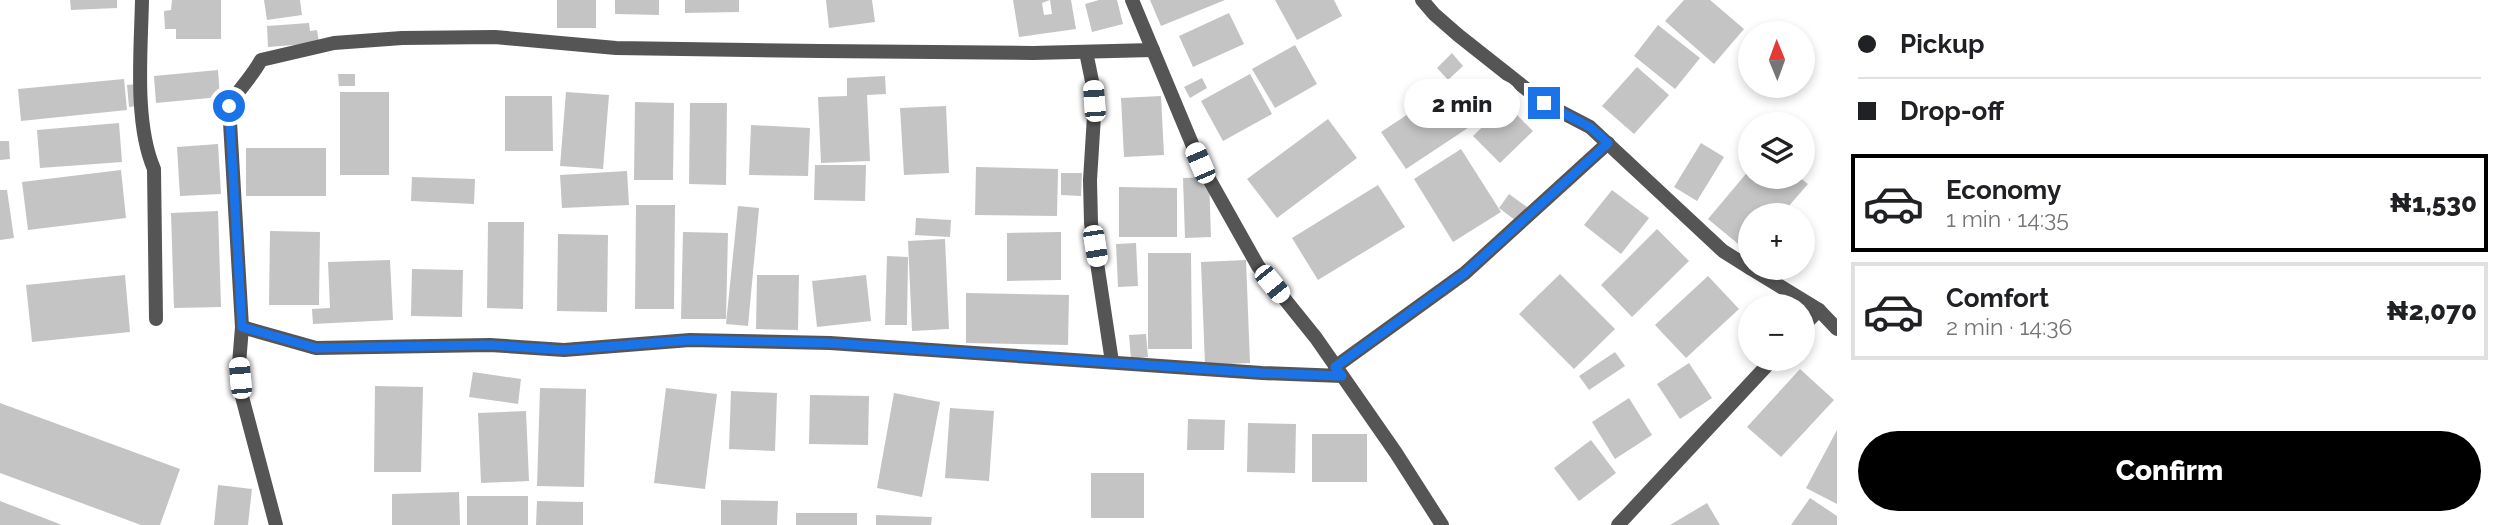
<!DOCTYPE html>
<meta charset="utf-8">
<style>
body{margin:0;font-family:Raleway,sans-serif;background:#f2f2f2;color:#202124;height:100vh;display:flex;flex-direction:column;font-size:26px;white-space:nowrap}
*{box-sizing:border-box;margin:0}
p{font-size:23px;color:#757577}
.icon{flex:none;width:38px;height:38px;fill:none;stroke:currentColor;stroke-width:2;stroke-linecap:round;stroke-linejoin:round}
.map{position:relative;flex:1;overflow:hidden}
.details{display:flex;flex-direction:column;background:#fff;width:665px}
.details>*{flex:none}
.hud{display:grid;align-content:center;height:154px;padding:0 21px;background:#fff}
.needle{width:46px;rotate:359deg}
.controls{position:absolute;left:1738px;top:21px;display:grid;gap:14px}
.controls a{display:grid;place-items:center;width:77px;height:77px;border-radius:50%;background:#fff;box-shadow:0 4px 10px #0003;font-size:35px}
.end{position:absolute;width:32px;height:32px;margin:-16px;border:9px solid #1a73e8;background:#fff;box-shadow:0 0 0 4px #fff}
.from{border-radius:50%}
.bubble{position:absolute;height:49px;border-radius:24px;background:#fff;box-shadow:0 4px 10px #0003;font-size:23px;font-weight:800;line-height:49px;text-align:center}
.car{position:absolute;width:21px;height:42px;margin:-21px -10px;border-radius:9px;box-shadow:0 0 5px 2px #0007;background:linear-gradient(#fff 24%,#345 0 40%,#fff 0 76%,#345 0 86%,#fff 0)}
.hud b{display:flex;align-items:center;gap:24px;height:66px;font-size:26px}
.hud b+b{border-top:2px solid #e0e0e0}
.hud i{width:18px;height:18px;background:#202124}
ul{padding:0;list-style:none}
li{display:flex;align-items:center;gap:21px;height:98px;margin:0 14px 10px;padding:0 7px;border:4px solid #e0e0e0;border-radius:0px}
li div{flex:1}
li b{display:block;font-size:26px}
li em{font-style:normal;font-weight:800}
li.selected{border-color:#000}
li>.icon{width:63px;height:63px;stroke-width:1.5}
.action{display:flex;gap:14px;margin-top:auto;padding:14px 21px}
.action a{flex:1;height:80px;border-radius:42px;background:#000;color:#fff;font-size:28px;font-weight:800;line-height:80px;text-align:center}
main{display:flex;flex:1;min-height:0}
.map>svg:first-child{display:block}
.building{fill:#c4c4c4}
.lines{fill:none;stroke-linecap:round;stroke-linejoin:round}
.minor{stroke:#555;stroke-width:14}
.route{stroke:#1a73e8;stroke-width:9}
</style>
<main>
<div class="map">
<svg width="1837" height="525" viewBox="0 0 1837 525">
<rect width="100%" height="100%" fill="#fff"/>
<g class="building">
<path d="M70 0H117V8L71 10Z"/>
<path d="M172 0H221V39H176V29H165L164 11 171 10Z"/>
<path d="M264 0H300L302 15 267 20Z"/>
<rect x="557" y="0" width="39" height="28"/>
<path d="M615 0H659V15L615 14Z"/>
<path d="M685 0H739V12L685 13Z"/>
<path d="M826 0H872L875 22 829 28Z"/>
<path d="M1013 0H1050L1042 3 1044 15 1052 14 1050 0H1071L1076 29 1019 37Z"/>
<path d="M1099 0H1117L1123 24 1092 32 1085 4Z"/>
<path d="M1150 0H1225L1161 26Z"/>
<path d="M1275 0H1334L1342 16 1297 40Z"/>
<path d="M1684 0H1710L1744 29 1714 64 1665 21Z"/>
<path d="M1229 13 1244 44 1193 67 1179 36Z"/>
<path d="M309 23 310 31 317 30 319 43 268 47 267 26Z"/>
<path d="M1658 25 1700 58 1675 89 1634 56Z"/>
<path d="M1295 45 1317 84 1275 108 1252 69Z"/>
<path d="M1452 53 1463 66 1448 80 1437 68Z"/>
<path d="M1637 67 1669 95 1634 134 1602 106Z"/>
<path d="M218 70 220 97 156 103 154 76Z"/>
<path d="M338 74H355V86H339Z"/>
<path d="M1250 74 1272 114 1223 141 1201 101Z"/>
<path d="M885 76 886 94 867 95 870 161 821 163 818 97 847 96V78Z"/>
<path d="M1202 78 1207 88 1190 98 1184 87Z"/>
<path d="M124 79 127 110 21 121 18 89Z"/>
<path d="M1461 79 1486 116 1406 169 1381 132Z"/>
<path d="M137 84 138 106 129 107 127 85Z"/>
<rect x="340" y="92" width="49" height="83"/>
<path d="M566 92 609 95 603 169 560 166Z"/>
<path d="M505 96H552L553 151H505Z"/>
<path d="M1161 96 1164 155 1124 157 1121 98Z"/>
<path d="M635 102 674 103 673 180H634Z"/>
<path d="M690 103H727L726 185 689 184Z"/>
<path d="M1506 104 1533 131 1500 163 1473 136Z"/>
<path d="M946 106 949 173 904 175 900 108Z"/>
<path d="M1328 119 1357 158 1277 218 1247 179Z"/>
<path d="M119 123 122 162 40 168 37 130Z"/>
<path d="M751 125 810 128 808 176 749 175Z"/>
<path d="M0 141H9L10 159 0 160Z"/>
<path d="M1701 143 1724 157 1697 201 1674 187Z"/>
<path d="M218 144 221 194 180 196 177 147Z"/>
<rect x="246" y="148" width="80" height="48"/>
<path d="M1461 149 1501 212 1453 242 1414 179Z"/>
<path d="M815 165H866L865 201 814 200Z"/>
<path d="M976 167 1058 169 1057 216 975 215Z"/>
<path d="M1750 169V177H1799L1808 184 1781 215H1750L1749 253 1708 219Z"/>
<path d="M121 170 126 218 28 230 22 182Z"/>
<path d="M627 171 629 205 562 208 560 175Z"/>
<path d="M1061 173H1082L1081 196 1061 195Z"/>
<path d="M412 177 475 179 474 204 411 201Z"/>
<path d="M1209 177 1211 237 1185 238 1183 178Z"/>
<path d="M1378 185 1405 227 1318 280 1292 238Z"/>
<path d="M1119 187 1177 188V237H1119Z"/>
<path d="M0 190H7L14 238 0 240Z"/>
<path d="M1612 190 1649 218 1621 254 1584 225Z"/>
<path d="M1509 194 1530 209 1519 223 1499 208Z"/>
<path d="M636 205H675L674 309H635Z"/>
<path d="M738 206 759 208 748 326 726 324Z"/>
<path d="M218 211 221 307 174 308 171 213Z"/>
<path d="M916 218 951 220 950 237 915 235Z"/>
<path d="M488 222H524L523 309 487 308Z"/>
<path d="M1657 229 1689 261 1632 317 1601 285Z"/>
<path d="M270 231 320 232 319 305H269Z"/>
<path d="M683 232 728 233 726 319H681Z"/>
<path d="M1061 232V280L1007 281V233Z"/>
<path d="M558 234 608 235 607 312 557 311Z"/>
<path d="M945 239 949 329 912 331 908 241Z"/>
<path d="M1136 243 1138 286 1118 287 1116 244Z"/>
<path d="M1148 253H1191L1192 349H1148Z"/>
<path d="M887 256 908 257 907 325H885Z"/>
<path d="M390 260 393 320 313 324 312 309 330 308 328 262Z"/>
<path d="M1246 260 1250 363 1205 365 1201 262Z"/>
<path d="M412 269 463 270 462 317 411 316Z"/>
<path d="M1560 274 1615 329 1574 369 1519 314Z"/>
<path d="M125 275 130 332 32 342 26 285Z"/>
<path d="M757 275H799L798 330 756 329Z"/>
<path d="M866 275 871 321 817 327 812 281Z"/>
<path d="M1708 276 1739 309 1686 358 1655 325Z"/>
<path d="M966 293 1069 295 1068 345 966 343Z"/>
<path d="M1146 334 1148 357 1131 359 1129 335Z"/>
<path d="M1615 352 1625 366 1589 390 1579 376Z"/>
<path d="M1689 363 1712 398 1680 419 1657 384Z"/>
<path d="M1800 369 1834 400 1781 457 1747 427Z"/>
<path d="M473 372 521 379 518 404 469 397Z"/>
<path d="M375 386 423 387 421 472H374Z"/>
<path d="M540 388 586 389 584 487 537 486Z"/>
<path d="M666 388 717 394 705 489 654 483Z"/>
<path d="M731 391 777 393 775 451 729 449Z"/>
<path d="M894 393 940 402 922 497 877 488Z"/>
<path d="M810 395 869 396 868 445 809 444Z"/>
<path d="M1629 398 1652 435 1615 459 1592 422Z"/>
<path d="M0 403 180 469 160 525H141L0 473Z"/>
<path d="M950 408 994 411 989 481 945 478Z"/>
<path d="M526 411 529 481 481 483 478 413Z"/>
<path d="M1188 419 1225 420 1224 450H1187Z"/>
<path d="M1248 423 1296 424 1295 473 1247 472Z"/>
<path d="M1837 430V504L1806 488Z"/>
<rect x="1312" y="434" width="55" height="48"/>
<path d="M1591 440 1616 473 1579 501 1554 468Z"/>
<rect x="1091" y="473" width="53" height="45"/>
<path d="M218 485 252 489 248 525H214Z"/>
<path d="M459 492 460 525H392V494Z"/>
<rect x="467" y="496" width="61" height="29"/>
<path d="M1810 498 1837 516V525H1791Z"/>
<path d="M721 500 778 501 777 525H721Z"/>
<path d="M0 501 62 525H0Z"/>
<path d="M537 501 583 502V525H536Z"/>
<path d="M1707 503 1720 525H1670Z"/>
<rect x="796" y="513" width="61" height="12"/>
<path d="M876 515 932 517 931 525H876Z"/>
</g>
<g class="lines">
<g class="minor">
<path d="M142 0C141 50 134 123 154 169L156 319"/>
<path d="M1132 0 1200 163 1258 266 1316 338 1396 453 1442 525"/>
<path d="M1422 0 1434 14 1458 35 1544 103 1590 127 1723 251 1750 268"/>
<path d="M1086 52 1093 86 1094 116 1090 180 1091 223 1112 362"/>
<path d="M1750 268 1819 310 1837 329"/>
<path d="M242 327 316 348 490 345 564 350 690 340 830 343 1262 373 1342 376"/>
<path d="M1802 327 1819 310"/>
<path d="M1335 367 1465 273 1608 143"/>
<path d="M276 525 241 393 239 364 242 327 229 105C239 89 252 77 261 60L334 43 402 38 495 37 616 48 820 51 1033 53 1153 50"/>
<path d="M1618 525 1773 359"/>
</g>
</g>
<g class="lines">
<path class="route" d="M229 106 242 327 316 348 490 345 564 350 690 340 830 343 1262 373 1342 376 1335 367 1465 273 1608 143 1590 127 1544 103"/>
</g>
</svg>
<div class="controls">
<a><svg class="needle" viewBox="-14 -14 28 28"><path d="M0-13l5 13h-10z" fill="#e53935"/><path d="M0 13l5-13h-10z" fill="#757577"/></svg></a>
<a><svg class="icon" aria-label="layers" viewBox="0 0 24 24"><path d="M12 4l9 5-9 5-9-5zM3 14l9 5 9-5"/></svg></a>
<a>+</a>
<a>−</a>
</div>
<i class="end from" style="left:229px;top:106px"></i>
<i class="end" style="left:1544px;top:103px"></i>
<div class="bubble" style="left:1404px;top:79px;width:116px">2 min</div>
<i class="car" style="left:1094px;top:101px;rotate:356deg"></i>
<i class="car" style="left:1200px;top:163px;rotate:337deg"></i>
<i class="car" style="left:1095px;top:246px;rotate:171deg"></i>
<i class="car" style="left:1272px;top:284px;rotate:141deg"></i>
<i class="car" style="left:240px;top:378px;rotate:355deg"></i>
</div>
<section class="details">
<div class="hud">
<b><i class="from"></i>Pickup</b>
<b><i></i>Drop-off</b>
</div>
<ul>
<li class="selected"><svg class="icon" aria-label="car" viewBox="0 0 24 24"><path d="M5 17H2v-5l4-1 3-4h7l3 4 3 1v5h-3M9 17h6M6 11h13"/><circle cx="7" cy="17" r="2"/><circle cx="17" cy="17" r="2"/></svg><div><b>Economy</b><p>1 min · 14:35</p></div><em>₦1,530</em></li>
<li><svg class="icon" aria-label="car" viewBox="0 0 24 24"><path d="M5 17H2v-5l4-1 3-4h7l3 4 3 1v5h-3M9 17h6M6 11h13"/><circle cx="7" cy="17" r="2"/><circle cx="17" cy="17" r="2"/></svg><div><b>Comfort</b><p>2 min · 14:36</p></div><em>₦2,070</em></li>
</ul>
<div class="action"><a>Confirm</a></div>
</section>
</main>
